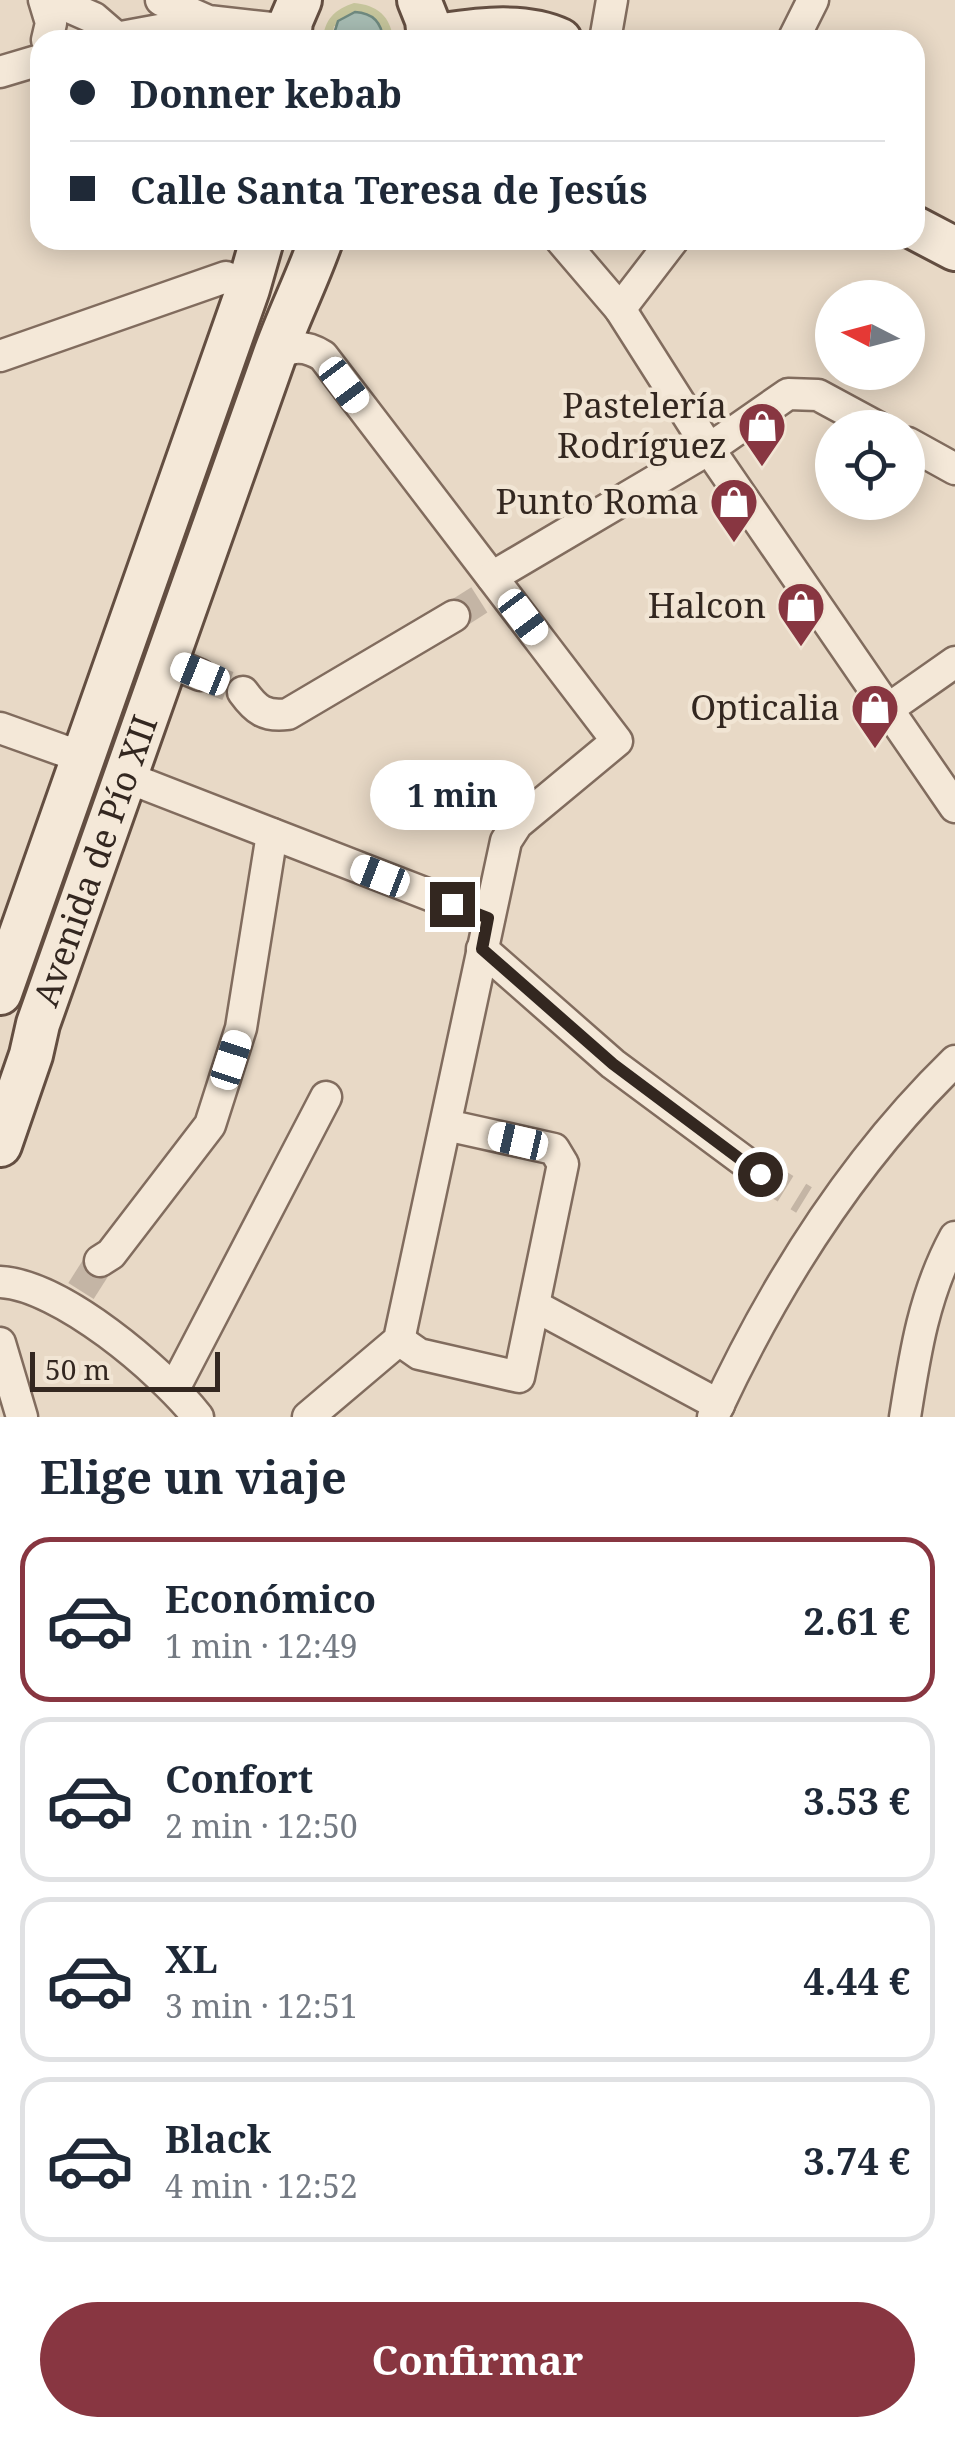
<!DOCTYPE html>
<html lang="es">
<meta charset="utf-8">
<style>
body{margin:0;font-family:"Noto Serif",serif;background:#f2f2f3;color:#1f2937;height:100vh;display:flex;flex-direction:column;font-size:38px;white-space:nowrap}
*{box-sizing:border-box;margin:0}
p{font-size:32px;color:#747a83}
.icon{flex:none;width:55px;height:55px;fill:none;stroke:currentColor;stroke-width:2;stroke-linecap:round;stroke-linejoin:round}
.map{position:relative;height:1417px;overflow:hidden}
.panel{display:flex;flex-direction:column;background:#fff;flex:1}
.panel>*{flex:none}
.hud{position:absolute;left:30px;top:30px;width:895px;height:220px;border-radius:30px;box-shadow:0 5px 25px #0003;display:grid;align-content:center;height:220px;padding:0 40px;background:#fff}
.needle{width:65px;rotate:276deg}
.controls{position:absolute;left:815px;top:280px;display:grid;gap:20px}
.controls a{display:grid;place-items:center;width:110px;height:110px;border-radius:50%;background:#fff;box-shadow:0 5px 25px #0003;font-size:50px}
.scale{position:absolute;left:30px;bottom:25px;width:190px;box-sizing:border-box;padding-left:10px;border:5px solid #332720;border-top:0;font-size:28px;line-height:35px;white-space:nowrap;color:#332720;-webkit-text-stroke:8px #f1e5d4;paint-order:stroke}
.end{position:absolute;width:45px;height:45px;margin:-22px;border:12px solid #332720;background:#fff;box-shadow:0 0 0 5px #fff}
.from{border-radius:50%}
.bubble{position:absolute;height:70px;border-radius:35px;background:#fff;box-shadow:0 5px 25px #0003;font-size:32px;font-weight:700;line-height:70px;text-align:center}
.car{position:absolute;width:30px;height:60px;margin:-30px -15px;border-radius:12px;box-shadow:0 0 8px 2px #0007;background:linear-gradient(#fff 24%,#345 0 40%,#fff 0 76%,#345 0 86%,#fff 0)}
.hud b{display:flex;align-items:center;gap:35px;height:95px;font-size:38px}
.hud b+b{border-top:2px solid #e0e1e3}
.hud i{width:25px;height:25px;background:#1f2937}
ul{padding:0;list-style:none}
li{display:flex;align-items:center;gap:30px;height:165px;margin:0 20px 15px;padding:0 20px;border:5px solid #e0e1e3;border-radius:30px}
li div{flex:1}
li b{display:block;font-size:38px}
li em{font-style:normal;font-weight:700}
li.on{border-color:#883641}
li>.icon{width:90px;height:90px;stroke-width:1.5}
h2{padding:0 40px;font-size:45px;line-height:120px}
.button{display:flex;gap:20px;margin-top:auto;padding:20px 40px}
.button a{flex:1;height:115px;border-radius:60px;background:#883641;color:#fff;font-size:40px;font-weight:700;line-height:115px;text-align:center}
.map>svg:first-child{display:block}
.green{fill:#c5c49b}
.water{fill:#a7bcb3;stroke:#6f897f;stroke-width:2.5}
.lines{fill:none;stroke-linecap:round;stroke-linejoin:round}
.street-tunnel{stroke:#c4b5a5;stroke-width:30;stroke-dasharray:30 15;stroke-linecap:butt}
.street-casing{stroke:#816c5e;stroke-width:35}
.secondary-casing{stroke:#634e41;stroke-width:48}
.street{stroke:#f4e8d8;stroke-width:30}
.secondary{stroke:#f4e8d8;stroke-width:42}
.route{stroke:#332720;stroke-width:12}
.labels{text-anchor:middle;stroke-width:9;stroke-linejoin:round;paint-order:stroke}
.poi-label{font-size:35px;fill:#332720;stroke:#f1e5d4;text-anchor:end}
.street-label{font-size:35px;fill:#332720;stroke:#f1e5d4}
</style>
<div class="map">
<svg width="955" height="1417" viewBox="0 0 955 1417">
<rect width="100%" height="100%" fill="#e8d9c6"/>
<path class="green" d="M354 3C377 5 391 16 393 40L334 26 332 40H323C324 20 335 9 354 3Z"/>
<path class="water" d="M355 12C373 13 382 23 383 40H332L338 21Z"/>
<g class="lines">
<g class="street-tunnel">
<path d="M454 616 484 597"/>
<path d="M200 675 243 692"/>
<path d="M760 1173 804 1200"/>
<path d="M81 1291 100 1261"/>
</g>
<g class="street-casing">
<g id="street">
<path d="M44 0 51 23 47 40"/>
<path d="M53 0 94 18 116 37"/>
<path d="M161 0 208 21 290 30"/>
<path d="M105 40 208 21"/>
<path d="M605 40 612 0"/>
<path d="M793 40 813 0"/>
<path d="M0 72 40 60"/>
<path d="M561 240 620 309 709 449 955 807"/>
<path d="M620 309 673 240"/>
<path d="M0 356 226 277 248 289"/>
<path d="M274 357C291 345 305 345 323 356L617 741 517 824 506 841 399 1340 308 1417"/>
<path d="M908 443 955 469"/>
<path d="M492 577 709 449 788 394 818 395 879 428"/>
<path d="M167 661 200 675"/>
<path d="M243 692C256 710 265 717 288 714L454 616"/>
<path d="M888 709 955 662"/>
<path d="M0 728 84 758"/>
<path d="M126 777 489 918"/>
<path d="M482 949 613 1064 760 1173"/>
<path d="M100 1261 111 1254 210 1125 241 1028 272 834"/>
<path d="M0 1282C61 1285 161 1370 198 1417"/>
<path d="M535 1306 719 1405"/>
<path d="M399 1340 419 1354 519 1377 563 1164 554 1149 446 1125"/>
<path d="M0 1343 22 1417"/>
<path d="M175 1387 326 1097"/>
<path d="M713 1417C773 1287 852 1161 955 1061"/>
<path d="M905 1417C915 1353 924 1294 955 1237"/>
</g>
</g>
<g class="secondary-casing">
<g id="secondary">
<path d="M419 0 427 20 429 40"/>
<path d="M429 37C468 31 523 22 560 40"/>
<path d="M289 40 291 21 300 0"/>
<path d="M915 228 955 249"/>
<path d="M0 993 248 289 262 240"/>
<path id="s1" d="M0 1145 31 1055 38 1024 274 357C288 317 307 280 321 240"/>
</g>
</g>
<use href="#street" class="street"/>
<use href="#secondary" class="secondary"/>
</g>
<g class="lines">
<path class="route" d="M452 904 488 918 482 949 613 1064 760 1174"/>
</g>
<defs>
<g id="shop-pin" transform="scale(2.5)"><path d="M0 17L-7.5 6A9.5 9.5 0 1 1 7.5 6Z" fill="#883641" stroke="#f1e5d4"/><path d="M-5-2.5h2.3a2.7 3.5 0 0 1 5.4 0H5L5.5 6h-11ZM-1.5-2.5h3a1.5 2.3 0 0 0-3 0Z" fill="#fff"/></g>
</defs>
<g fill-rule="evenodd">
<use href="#shop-pin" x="762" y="426"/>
<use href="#shop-pin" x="734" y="502"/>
<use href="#shop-pin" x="801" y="606"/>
<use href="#shop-pin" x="875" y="708"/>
</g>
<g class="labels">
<g class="poi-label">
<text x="727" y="418">Pastelería<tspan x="727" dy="40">Rodríguez</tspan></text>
<text x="699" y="514">Punto Roma</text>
<text x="766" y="618">Halcon</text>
<text x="840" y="720">Opticalia</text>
</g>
<g class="street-label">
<text dy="12" stroke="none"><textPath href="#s1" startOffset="300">Avenida de Pío XII</textPath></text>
</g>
</g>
</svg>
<div class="controls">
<a><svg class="needle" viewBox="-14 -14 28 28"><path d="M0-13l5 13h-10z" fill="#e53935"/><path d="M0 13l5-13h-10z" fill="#747a83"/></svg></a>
<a><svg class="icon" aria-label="locate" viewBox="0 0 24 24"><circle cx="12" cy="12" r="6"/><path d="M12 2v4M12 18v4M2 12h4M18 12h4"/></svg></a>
</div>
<div class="scale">50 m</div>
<i class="end from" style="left:760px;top:1174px"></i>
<i class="end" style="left:452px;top:904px"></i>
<div class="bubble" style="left:370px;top:760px;width:165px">1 min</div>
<i class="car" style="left:344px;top:385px;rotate:143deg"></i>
<i class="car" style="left:523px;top:617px;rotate:143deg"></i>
<i class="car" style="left:200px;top:674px;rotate:292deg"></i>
<i class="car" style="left:380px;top:876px;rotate:291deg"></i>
<i class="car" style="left:231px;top:1060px;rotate:18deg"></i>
<i class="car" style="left:518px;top:1141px;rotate:283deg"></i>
<div class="hud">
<b><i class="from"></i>Donner kebab</b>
<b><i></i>Calle Santa Teresa de Jesús</b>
</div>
</div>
<section class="panel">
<h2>Elige un viaje</h2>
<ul>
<li class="on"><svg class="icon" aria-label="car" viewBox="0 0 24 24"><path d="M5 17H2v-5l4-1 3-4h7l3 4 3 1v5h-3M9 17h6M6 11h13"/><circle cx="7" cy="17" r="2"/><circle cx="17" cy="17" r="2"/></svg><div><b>Económico</b><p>1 min · 12:49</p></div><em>2.61 €</em></li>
<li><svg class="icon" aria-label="car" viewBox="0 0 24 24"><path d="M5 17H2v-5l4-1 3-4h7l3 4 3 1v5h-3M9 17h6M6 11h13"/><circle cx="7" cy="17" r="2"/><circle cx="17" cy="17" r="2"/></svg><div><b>Confort</b><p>2 min · 12:50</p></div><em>3.53 €</em></li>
<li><svg class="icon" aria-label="car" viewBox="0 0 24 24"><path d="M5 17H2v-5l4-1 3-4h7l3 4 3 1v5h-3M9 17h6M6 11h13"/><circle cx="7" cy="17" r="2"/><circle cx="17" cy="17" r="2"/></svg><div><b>XL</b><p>3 min · 12:51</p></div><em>4.44 €</em></li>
<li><svg class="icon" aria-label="car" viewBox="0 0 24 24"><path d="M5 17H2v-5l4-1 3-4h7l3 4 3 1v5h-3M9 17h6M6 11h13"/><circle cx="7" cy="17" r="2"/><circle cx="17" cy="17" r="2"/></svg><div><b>Black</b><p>4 min · 12:52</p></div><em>3.74 €</em></li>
</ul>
<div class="button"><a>Confirmar</a></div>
</section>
